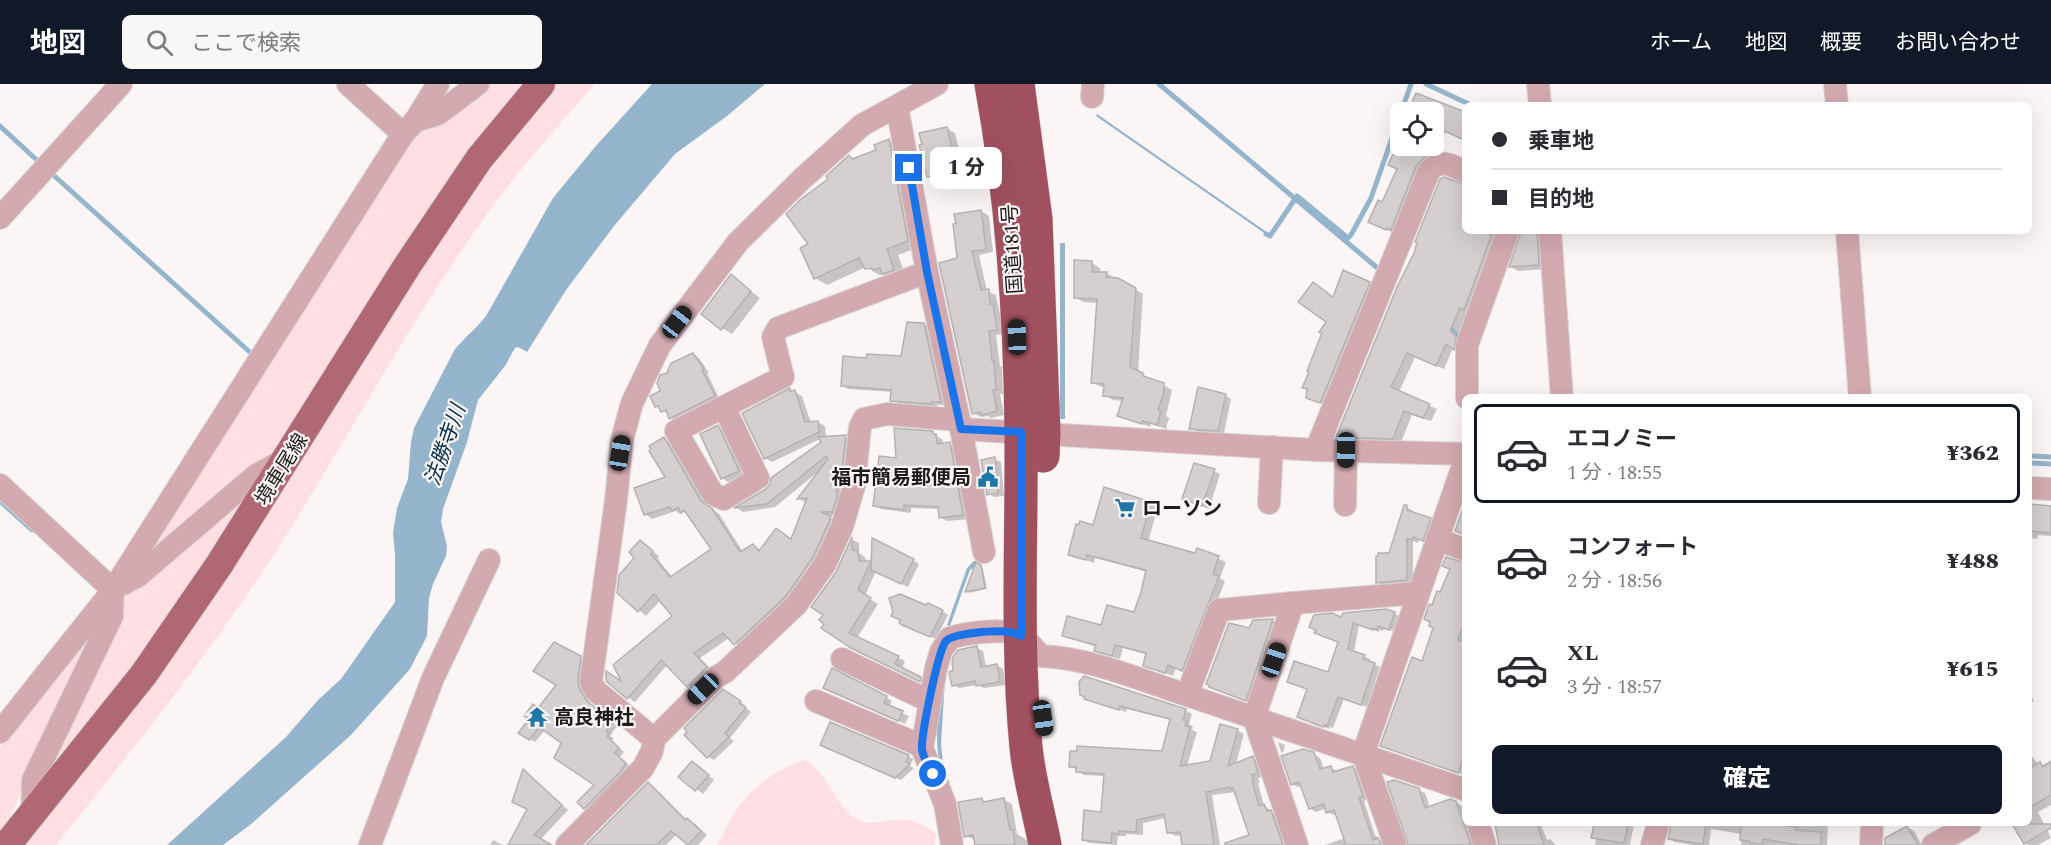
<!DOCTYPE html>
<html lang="ja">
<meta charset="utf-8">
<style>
body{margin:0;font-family:Spectral,"Noto Sans JP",serif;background:#f7f7f7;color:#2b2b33;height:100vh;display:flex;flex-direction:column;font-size:22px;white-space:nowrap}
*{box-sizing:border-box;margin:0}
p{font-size:20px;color:#7c7c81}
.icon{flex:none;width:33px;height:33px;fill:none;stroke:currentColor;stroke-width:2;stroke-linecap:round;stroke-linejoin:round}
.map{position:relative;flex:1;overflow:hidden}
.side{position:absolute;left:1462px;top:310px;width:570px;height:432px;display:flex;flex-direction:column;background:#fff;border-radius:9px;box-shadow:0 6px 24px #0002}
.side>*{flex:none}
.hud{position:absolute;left:1462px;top:18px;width:570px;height:132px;border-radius:9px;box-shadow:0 6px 24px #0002;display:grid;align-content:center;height:132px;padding:0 30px;background:#fff}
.fabs{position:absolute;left:1390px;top:18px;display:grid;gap:12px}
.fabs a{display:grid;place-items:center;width:54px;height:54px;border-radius:9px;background:#fff;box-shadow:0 6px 24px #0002;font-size:30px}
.end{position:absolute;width:27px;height:27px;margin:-14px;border:8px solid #1a73e8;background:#fff;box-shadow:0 0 0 3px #fff}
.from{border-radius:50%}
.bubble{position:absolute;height:42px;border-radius:9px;background:#fff;box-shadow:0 6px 24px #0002;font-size:20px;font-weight:800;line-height:42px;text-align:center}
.car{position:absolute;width:18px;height:36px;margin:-18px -9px;border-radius:8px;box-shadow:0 0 4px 2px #0007;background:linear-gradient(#222 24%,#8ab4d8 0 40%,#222 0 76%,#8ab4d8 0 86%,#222 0)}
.hud b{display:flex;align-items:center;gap:21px;height:57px;font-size:22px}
.hud b+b{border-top:2px solid #e1e1e2}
.hud i{width:15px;height:15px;background:#2b2b33}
ul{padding:10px 0 0;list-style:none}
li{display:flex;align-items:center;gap:18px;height:99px;margin:0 12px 9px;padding:0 18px;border:3px solid transparent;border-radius:9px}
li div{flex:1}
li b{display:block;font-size:22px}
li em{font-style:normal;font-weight:800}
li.current{border-color:#111827}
li>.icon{width:54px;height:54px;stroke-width:1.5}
.action{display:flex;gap:12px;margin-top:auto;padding:12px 30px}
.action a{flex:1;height:69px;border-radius:9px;background:#111827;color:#fff;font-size:24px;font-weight:800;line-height:69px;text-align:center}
header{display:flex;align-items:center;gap:36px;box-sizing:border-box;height:84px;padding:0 30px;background:#111827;color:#fff}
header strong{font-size:28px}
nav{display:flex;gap:33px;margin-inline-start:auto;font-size:21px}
.search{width:420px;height:54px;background:#f7f7f7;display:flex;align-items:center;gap:15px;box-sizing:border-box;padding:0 21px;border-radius:9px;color:#7c7c81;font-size:22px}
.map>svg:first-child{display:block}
.green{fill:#ffdfe3}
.water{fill:#95b5cc}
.shadow{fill:#0003}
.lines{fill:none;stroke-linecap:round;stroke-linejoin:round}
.stream{stroke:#95b5cc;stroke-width:5}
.building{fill:#d5cfcf;stroke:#b7b1b2;stroke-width:1.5}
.minor-casing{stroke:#d7d2d3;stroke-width:24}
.major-casing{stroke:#d7d2d3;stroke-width:30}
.highway-casing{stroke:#d7d2d3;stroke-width:34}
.minor{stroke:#d3aab0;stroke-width:22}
.major{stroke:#b06974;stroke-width:28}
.highway{stroke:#a1505f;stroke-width:33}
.route{stroke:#1a73e8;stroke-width:8}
.labels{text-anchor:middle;stroke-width:4.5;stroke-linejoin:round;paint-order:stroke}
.street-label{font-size:20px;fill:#1d1b1b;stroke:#fbf5f6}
.poi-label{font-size:20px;font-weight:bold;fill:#1d1b1b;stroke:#fbf5f6;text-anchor:start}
.water-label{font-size:21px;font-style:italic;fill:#043048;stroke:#fbf5f6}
</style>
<header>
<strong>地図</strong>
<div class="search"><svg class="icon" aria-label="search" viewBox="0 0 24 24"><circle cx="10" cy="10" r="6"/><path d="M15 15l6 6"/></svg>ここで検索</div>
<nav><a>ホーム</a><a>地図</a><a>概要</a><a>お問い合わせ</a></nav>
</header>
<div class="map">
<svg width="2051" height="761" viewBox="0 0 2051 761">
<rect width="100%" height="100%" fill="#fbf5f6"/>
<g class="green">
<path d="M484 0H523L495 33 467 70 281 364 136 487 413 48Z"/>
<path d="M555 0H595C558 42 520 84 487 130 408 239 346 359 273 472 207 573 132 667 56 761H24L204 525 269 429 388 235 484 87Z"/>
<path d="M260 398 122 597 44 697 130 505Z"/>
<path d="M104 528 7 739 0 752V663Z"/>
<path d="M804 676C828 686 835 724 857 735 870 742 879 737 893 736 909 735 925 739 936 750L934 761H716C723 752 727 741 733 731 749 705 775 686 804 676Z"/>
</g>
<g class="water">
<path d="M652 0H765L727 32 675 70 614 142 566 206 527 268 518 263 515 264 505 282 478 316 467 358 443 425 441 438 447 462 446 472 433 500 429 514 427 552 410 585 351 651 250 741 223 761H167L286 653 318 616 341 595 395 518V470L393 449 397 424 408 395 411 358 414 344 455 265C466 252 476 245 486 232L553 114 595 63Z"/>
<path d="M1097 30 1271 151 1270 153 1096 32Z"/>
<rect x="1060" y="159" width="5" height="176"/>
<path d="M980 475 981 479 970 486 950 542 947 541 967 484 974 477Z"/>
<path d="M942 595H945L941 660 943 679 954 712 959 761C950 724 936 685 937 646 937 629 940 612 942 595Z"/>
</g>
<g class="shadow">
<path d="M1417 11 1466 32 1446 47 1434 75 1394 149 1377 142 1383 120 1416 62H1434V28H1409Z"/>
<path d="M946 44 955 49 962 77 974 76 983 81 986 101 968 104 959 99 958 93 937 97 928 92Z"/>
<path d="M889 57 901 63 919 163 898 171 906 193 879 191 866 183 827 201 815 194 810 161 831 95 849 73 854 76 878 67Z"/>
<path d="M981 127 989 132 993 168 979 171 987 207 996 211 1004 250 996 251 1000 282 1002 283 1003 310H1000L1004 331 991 334 988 332 981 333 973 329 959 176Z"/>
<path d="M1466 147H1503L1457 252 1463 257 1461 269 1453 264 1444 285 1415 273 1399 308 1437 325 1431 337 1412 331 1401 358 1345 357 1338 352Z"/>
<path d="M1522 147H1545L1546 185 1518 187 1511 183Z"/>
<path d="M1092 179 1100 184V189H1106L1143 210 1138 288 1172 306 1166 332 1169 334 1166 345 1151 340 1150 343 1119 331 1124 317 1113 316 1104 311 1105 304 1092 299 1098 219 1083 218 1075 213Z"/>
<path d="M731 192 760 214 732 250 722 244Z"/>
<path d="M1369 199 1375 202 1326 321 1313 316 1328 238 1334 215Z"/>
<path d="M924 240 930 244 947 321H937V323L898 319 892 316 893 308 848 305 842 301 868 275 903 274Z"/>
<path d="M693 270 699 274 709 289H707L720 316 677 338 671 334 669 330 656 322 668 290Z"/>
<path d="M790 306 802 312 811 339 818 338 825 342 826 354 845 353 853 357 850 386 842 387 844 418 840 431H826L838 438 821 477 742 564 729 554 700 574 714 588 696 606 688 601 667 581 635 618 627 613 625 600 674 532 661 516 646 532 618 509 636 474 640 457 659 472 658 475 672 493 713 466 690 432 684 428 680 430 676 427 652 435 645 430 667 394 664 355 672 359 709 423 719 430 743 468 753 462 761 466 777 446 792 456 807 419 800 415 818 388 775 423 743 428 737 424 766 406 823 359 820 355 772 378 765 374Z"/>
<path d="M1225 311 1231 315 1224 349 1197 348 1190 344Z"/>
<path d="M718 343 724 346 745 390 728 398 722 394Z"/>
<path d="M932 349 943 356V361L949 360 957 364 970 435 947 437 940 433V425L911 424V429L881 425 874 421 898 376Z"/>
<path d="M994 375 1001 378 1004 412 995 413 988 410Z"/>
<path d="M1214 387 1220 390 1209 425 1184 415Z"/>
<path d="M1151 419 1158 423 1148 458 1196 471 1198 466 1226 478 1220 494 1225 497 1189 590 1176 584 1173 592 1144 581 1148 571 1123 564 1120 575 1103 570 1096 566 1097 563 1071 555 1064 551 1102 543 1135 530 1147 488 1095 474 1094 479 1070 470 1094 443Z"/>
<path d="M2030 421 2051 423V452L2038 451 2037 455 2030 454Z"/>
<path d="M1406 423 1413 427V430L1436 439 1429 459 1419 456 1418 459 1413 457V499L1384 502 1378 498Z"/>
<path d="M853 456 859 459V469L865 473 866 478 873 480 913 476 919 480 908 503 876 487 865 512 878 520 857 554 905 577 902 585 928 599V600L860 568 826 539 825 530 837 489Z"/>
<path d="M977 480 983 484 987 505 969 509 967 507Z"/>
<path d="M1466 480V686L1464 691 1382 662 1423 579 1435 544 1433 523 1440 510Z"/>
<path d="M942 527 948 531 936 555 910 543 902 536Z"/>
<path d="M1394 529 1400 533 1395 548 1384 544 1383 547 1379 546V548L1359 541 1354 568 1364 572 1370 575 1369 578 1380 583 1367 623 1344 615 1333 644 1330 643 1329 645 1299 633 1309 606 1289 597 1329 590 1340 558 1316 549 1342 534Z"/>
<path d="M1273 537 1279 540 1252 619 1221 608 1210 603 1254 538Z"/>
<path d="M555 560 586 577 584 608 592 621 617 642 610 652 614 654 612 656 624 668 620 673 631 683 590 727 585 724 596 701 563 659 545 646 535 658 530 655 539 625 558 600Z"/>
<path d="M977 564 983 567 986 583 997 581 1003 585 1006 601 984 604 977 601 959 604 953 601 955 586Z"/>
<path d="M831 607 886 613 892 617 889 623 909 632 905 640Z"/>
<path d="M730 610 746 622 745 623 751 628 730 654 734 657 714 676 708 673Z"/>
<path d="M2030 610 2034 617 2030 620Z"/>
<path d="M1086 615 1185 626 1192 630 1189 640 1193 643 1192 646 1197 648 1187 682 1211 679 1237 646 1244 650 1236 680 1253 674 1259 678 1264 692 1258 694 1260 699H1258L1264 721 1277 732 1287 761H1224L1250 752 1236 708 1212 711 1220 761H1186L1182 751 1175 752 1168 748 1166 734 1143 739V751L1126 750V752H1118L1117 761 1090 759 1083 756 1103 730 1105 692 1084 691 1071 682 1163 668 1171 636 1127 625 1126 628Z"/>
<path d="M1278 658 1285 661 1283 669 1281 668Z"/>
<path d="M827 664 908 672 913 675 910 682 914 684 901 696Z"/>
<path d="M1313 670 1320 674 1324 685 1330 684 1337 687 1353 683 1359 687 1369 715 1364 717 1375 751 1385 761H1325L1345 754 1337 730 1334 731 1328 728 1327 724 1316 728 1310 724 1302 702 1298 703 1292 700Z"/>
<path d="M2030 670 2038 680 2043 681 2051 676V721L2038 728 2051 754 2038 761H2029L2025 759 2014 740H2030Z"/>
<path d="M692 679 714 696 703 710 680 692Z"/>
<path d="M524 688 568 726 540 756 549 761H510L529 725Z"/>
<path d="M1389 699 1418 706 1425 709 1430 724 1456 718 1462 722 1466 740H1468L1475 761H1409Z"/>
<path d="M648 700 655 704 687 736 694 739 707 751 698 761H689L677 750 666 761H588Z"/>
<path d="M1003 715 1012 720 1017 750 1027 756 1028 761H977L976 756 966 752 982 716 987 719Z"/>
<path d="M1496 740H1541L1547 756 1550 755 1556 761H1501Z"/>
<path d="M1596 740H1634L1630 761H1595L1596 755 1593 754Z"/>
<path d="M1672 740H1828L1827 761H1741L1742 750 1711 745 1709 761H1692L1675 758 1669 755Z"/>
<path d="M1907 743 1914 747 1922 761H1886V755Z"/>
<path d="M493 756 503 761H490Z"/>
</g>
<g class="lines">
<g class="stream">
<path d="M1159 0 1381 187"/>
<path d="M1426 0 1471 21"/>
<path d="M0 42 40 79"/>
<path d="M50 88 253 271"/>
<path d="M1266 150 1270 152 1297 112 1348 154 1351 151 1371 114 1411 0"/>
<path d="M1447 242 1462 255"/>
<path d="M2030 372 2051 373"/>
<path d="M2030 379 2051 380"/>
<path d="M0 417 32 446"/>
</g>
</g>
<g class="building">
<path d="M1416 9 1465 28H1462L1466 30V57L1434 42V28H1408Z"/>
<path d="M947 43 955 77 974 74 978 96 958 100 955 88 927 93 919 61 922 60 919 49Z"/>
<path d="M889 55 908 157 887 165 894 186 882 190 880 184 873 186 872 184 865 185 859 174 814 195 800 164 808 160 786 130 801 115 828 95 826 92 849 71 852 75 876 66 874 61Z"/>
<path d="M1414 62 1429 66 1427 71 1416 82 1391 146 1387 144 1386 146 1368 138 1378 116 1382 118 1397 85 1388 81 1396 64 1409 70 1410 67 1412 68Z"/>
<path d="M1444 93 1466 101V147H1491L1490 151 1492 150 1464 226 1460 224 1450 247 1456 252 1454 266 1446 260 1436 282 1407 269 1391 303 1430 320 1423 334 1404 327 1393 355 1336 353 1397 203 1414 169 1417 159 1415 158 1440 95Z"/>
<path d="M981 126 986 164 984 166 972 167 981 206 989 205 990 220H993L997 246 989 247 992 277H994L996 306H993L997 327 982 331 981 328 972 330 939 179 957 174 953 140 956 139 954 130Z"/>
<path d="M1537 147 1539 181 1509 183 1521 148Z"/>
<path d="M1074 176 1092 177V188H1107L1106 193 1118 194 1136 204 1130 283 1143 289V292L1164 299V308L1158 326 1161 327 1157 341 1143 337 1142 340 1117 332 1123 314 1103 312 1104 300 1091 299 1097 215 1074 214Z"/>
<path d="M1343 186 1370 198 1320 319 1306 314 1307 305 1302 304 1309 288 1307 287 1322 249 1319 248 1326 238 1298 218 1313 198 1333 213Z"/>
<path d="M731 190 751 207 721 246 701 230Z"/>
<path d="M907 238 924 239 941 318H931V320L890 317 891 306 841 302 843 272 866 274 867 270 901 272Z"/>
<path d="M693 269 704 285 702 286 715 312 669 335 666 326 661 328 658 322 655 323 650 312 660 307 657 299 660 291 667 289 671 279Z"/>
<path d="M1198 303 1226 310 1218 347 1189 345Z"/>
<path d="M790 304V307L795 306 805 338 818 337 819 348 764 375 742 329Z"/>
<path d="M718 341 739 387 721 395 700 350Z"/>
<path d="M894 344 933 347V350H936L937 360 950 358 963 431 939 434 938 423 904 421V426L873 422 879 372 896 374Z"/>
<path d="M846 351 842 383 835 384 837 413 832 428H821L831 432 829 438 813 473 786 512 734 561 723 549 694 569 707 583 687 603 661 576 627 615 606 597V587L621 597 613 581 672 532 654 510 638 528 617 509 619 491 634 474 629 468 640 456 653 467 651 470 670 493 711 465 684 426 681 429 678 423 672 427 670 423 644 431 634 404 665 393 649 367 651 365 649 362 664 353 701 417 712 424 740 468 753 460 759 467 776 444 791 455 807 414 797 415 828 375 826 372 767 420 734 424 766 405 770 400 771 394 821 358 818 353Z"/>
<path d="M995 373 997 388 998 409 987 411 981 376Z"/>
<path d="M1194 379 1215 385 1202 422 1182 415Z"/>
<path d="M1104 403 1151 418 1141 454 1195 469 1197 464 1219 472 1213 490 1219 492 1182 587 1168 581 1165 589 1143 582 1146 569 1115 561 1112 572 1094 567 1096 561 1062 552 1067 532 1101 541 1107 521 1134 528 1141 508 1146 486 1087 471 1086 476 1068 471 1076 440 1078 441 1080 437 1093 441Z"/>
<path d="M1466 416V451L1455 447Z"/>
<path d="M2030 420 2051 422V449L2030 447Z"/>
<path d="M1404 421H1407V426L1431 434 1423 457 1413 453 1412 456 1407 454V496L1376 499V472H1378V469H1389Z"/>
<path d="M852 453V466L858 467 859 477H871L858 506 871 514 849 549 899 572 895 580 921 593 920 598 851 564 821 544 824 540 819 536 823 531 811 523 836 488Z"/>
<path d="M872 454 914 475 901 500 871 486Z"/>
<path d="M1446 473 1466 479V534L1458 556 1466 559V665L1458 689 1380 662 1412 573 1422 577 1433 544 1429 542 1430 538 1424 535 1429 520 1432 521 1437 507 1440 508 1450 485 1442 482Z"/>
<path d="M976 478 981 481 985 504 965 508Z"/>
<path d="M900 510 926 521 928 519 943 526 930 553 902 541 899 539 900 536 891 532 893 528 889 514Z"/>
<path d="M1386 525 1395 528 1389 546 1378 542 1377 545 1373 544V546L1353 539 1348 565 1365 571 1363 575 1375 579 1361 621 1338 613 1327 642 1324 641 1323 643 1297 633 1307 605 1287 598 1294 577 1328 588 1338 558 1314 549 1316 546 1309 543 1314 531 1332 529 1341 533 1343 529Z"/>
<path d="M1273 535 1246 617 1209 603V601L1206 600 1229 539 1249 544 1253 536Z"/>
<path d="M554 558 581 572 578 596 579 604 586 616 612 638 606 647 609 650 607 652 619 664 615 669 626 679 620 688 584 725 577 718 594 701 554 674 561 659 539 643 529 656 518 649 529 635 524 632 533 620 538 624 556 601 533 587Z"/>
<path d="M977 562 981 583 997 580 1000 598 976 602 975 597 952 602 949 588 953 586 952 578 953 573 958 566Z"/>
<path d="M832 584 887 612 884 619 903 627 898 637 823 604Z"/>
<path d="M1084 592 1186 625 1183 636 1187 637 1185 642 1190 643 1180 682 1210 677 1220 640 1238 645 1228 682 1253 672 1258 689 1252 691 1254 695 1252 696 1259 722 1264 720 1267 727 1271 726 1283 761H1225V759L1249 751 1233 704 1230 705V703L1206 708 1214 761H1182L1180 748 1167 749 1164 730 1137 736 1136 748 1119 747V750L1112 749 1111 759 1082 756 1084 726 1101 728 1104 690 1076 688V683H1069L1070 667H1077V662L1162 667 1170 635 1120 622 1119 626 1084 615 1085 613 1080 611 1079 598Z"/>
<path d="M723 605 741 617 739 619 746 624 725 649 729 653 707 674 684 651 687 648 684 644Z"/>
<path d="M830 638 909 671 906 678 910 680 895 694 820 661Z"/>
<path d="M1303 665 1314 668 1320 685 1331 682 1333 688 1353 682 1363 712 1359 714 1373 756 1378 754 1381 761H1346L1334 726 1326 729 1324 720 1309 725 1299 698 1291 701 1281 672Z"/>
<path d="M692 677 709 691 695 707 678 693Z"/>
<path d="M2040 678 2043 683 2051 678V711L2030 723V684Z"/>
<path d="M523 685 562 721 534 751 552 761H508L527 725 512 718Z"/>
<path d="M1394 696 1419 704 1425 724 1450 715 1456 717 1471 761H1408L1387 698Z"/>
<path d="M648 698 685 736 687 734 701 747 688 761 671 747 656 761H586Z"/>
<path d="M982 714 983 718 1004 714 1010 746H1013L1015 761H975L973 751 964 753 958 718Z"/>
<path d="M1495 740H1537L1544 761H1499Z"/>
<path d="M1594 740H1628L1624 759 1591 754Z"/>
<path d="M1671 740H1706L1703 760 1668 755Z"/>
<path d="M1741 740H1776L1796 743 1795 746 1821 748V761H1799L1763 755 1762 760 1750 759V757L1740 756Z"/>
<path d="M2012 740H2051V744L2024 760Z"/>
<path d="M1907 742 1918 761H1885V754Z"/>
</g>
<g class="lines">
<g class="minor-casing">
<g id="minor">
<path d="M348 0 403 50"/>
<path d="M1538 0 1540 21"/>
<path d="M1835 0 1837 21"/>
<path d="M1092 13 1093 0"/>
<path d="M897 22 927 188 961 345 984 468"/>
<path d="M415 37 438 30 478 0"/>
<path d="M0 134 121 0"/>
<path d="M1550 147 1562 314"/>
<path d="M1847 147 1860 314"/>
<path d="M1467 314V261L1508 147"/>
<path d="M724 323 758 394 724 415 713 410 676 347 783 293 773 253 778 244 927 188"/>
<path d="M961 345 1316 366 1466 370"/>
<path d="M1316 366 1429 87C1441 74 1451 81 1466 88"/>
<path d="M0 401 113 506"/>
<path d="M2030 404 2051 405"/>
<path d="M1269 419 1272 363"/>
<path d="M1345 421 1346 366"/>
<path d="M1437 455 1466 466"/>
<path d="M117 503 138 492 255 392 286 375"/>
<path d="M842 575 929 617"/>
<path d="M1187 611 1466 706"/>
<path d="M816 617 922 662"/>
<path d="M0 648 113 506 403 50 415 37 438 0"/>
<path d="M654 655 595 606 591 598 616 416 622 356 632 319 660 261 738 158 802 95 862 41 937 0"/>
<path d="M32 730 33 696 112 532 113 506"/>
<path d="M1478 740 1485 761"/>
<path d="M370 761 433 594 489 476"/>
<path d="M567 761 643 684 652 667 654 655 716 593 725 588 796 521 825 480 842 443 854 402 860 343 864 335 887 330 959 336"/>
<path d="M952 761 945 720 922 664 936 584 941 567 950 554C965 549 1007 543 1021 552 1029 557 1035 566 1041 572 1091 574 1140 596 1187 611L1219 526 1293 519"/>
<path d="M1297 761 1254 634 1293 519 1418 509"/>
<path d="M1395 761 1363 670 1466 373"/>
<path d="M1652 761 1658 740"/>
<path d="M1871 761 1872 740"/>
<path d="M1933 761 1970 740"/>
</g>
</g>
<g class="major-casing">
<path id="major" d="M7 761 144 590 219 481 407 182 479 75 541 0"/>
</g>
<g class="highway-casing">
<g id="highway">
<path d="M991 0C1012 115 1020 232 1021 349 1022 453 1016 559 1026 663 1029 695 1039 729 1045 761"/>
<path d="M1018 0 1036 135 1044 349 1043 372"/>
</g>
</g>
<use href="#minor" class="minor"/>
<use href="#major" class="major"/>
<use href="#highway" class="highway"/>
</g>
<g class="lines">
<path class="route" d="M909 84 927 188 961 345 1021 348V552C1017 550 1013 548 1008 548 997 546 953 549 946 557 938 566 921 652 922 665 923 674 929 683 933 690"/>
</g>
<defs>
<g id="civic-bare" transform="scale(1.62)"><path d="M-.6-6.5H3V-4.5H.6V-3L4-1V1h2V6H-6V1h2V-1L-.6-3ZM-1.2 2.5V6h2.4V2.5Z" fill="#2076a6" stroke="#fbf5f6" stroke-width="2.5" paint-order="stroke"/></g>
<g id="supermarket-bare" transform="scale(1.62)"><path d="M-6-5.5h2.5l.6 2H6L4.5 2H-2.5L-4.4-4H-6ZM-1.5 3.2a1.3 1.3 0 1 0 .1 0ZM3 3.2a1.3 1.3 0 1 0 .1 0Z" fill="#2076a6" stroke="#fbf5f6" stroke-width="2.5" paint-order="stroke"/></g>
<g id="temple-bare" transform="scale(1.62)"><path d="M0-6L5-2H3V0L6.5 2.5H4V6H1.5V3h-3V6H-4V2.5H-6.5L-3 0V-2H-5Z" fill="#2076a6" stroke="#fbf5f6" stroke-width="2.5" paint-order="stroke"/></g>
</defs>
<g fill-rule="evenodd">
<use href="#civic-bare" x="988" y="393"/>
<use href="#supermarket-bare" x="1125" y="424"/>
<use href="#temple-bare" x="537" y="633"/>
</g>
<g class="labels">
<g class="street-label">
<text transform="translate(1012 165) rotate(-94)" y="7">国道181号</text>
<text transform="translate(281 385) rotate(-58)" y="7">境車尾線</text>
</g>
<g class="poi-label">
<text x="971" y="400" text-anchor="end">福市簡易郵便局</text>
<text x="1142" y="431">ローソン</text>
<text x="554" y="640">高良神社</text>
</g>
<g class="water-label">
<text transform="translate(445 361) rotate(-71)" y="7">法勝寺川</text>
</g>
</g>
</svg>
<div class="fabs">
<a><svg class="icon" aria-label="locate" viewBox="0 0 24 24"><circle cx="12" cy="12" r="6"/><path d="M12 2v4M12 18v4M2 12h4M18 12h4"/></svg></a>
</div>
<i class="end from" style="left:933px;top:690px"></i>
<i class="end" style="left:909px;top:84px"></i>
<div class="bubble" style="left:930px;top:63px;width:72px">1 分</div>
<i class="car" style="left:677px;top:238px;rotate:38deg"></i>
<i class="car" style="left:1017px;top:253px;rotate:358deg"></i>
<i class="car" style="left:1346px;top:366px;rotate:181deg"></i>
<i class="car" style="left:620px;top:369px;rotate:9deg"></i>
<i class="car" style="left:1274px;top:576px;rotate:19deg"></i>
<i class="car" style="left:703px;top:605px;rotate:226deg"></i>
<i class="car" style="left:1043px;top:634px;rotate:172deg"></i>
<div class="hud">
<b><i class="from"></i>乗車地</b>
<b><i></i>目的地</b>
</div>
<section class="side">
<ul>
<li class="current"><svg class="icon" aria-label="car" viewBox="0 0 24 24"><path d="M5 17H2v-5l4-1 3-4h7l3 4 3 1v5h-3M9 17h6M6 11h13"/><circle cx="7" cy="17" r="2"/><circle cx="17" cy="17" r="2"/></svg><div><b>エコノミー</b><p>1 分 · 18:55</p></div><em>¥362</em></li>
<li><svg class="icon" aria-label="car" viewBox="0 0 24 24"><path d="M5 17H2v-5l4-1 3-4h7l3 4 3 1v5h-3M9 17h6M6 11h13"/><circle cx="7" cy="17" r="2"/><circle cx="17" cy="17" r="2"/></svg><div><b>コンフォート</b><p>2 分 · 18:56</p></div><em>¥488</em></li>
<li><svg class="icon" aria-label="car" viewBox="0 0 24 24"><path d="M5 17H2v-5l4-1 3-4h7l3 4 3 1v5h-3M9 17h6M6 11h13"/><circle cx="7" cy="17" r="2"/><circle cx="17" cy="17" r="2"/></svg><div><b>XL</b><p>3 分 · 18:57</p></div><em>¥615</em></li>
</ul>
<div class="action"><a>確定</a></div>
</section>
</div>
